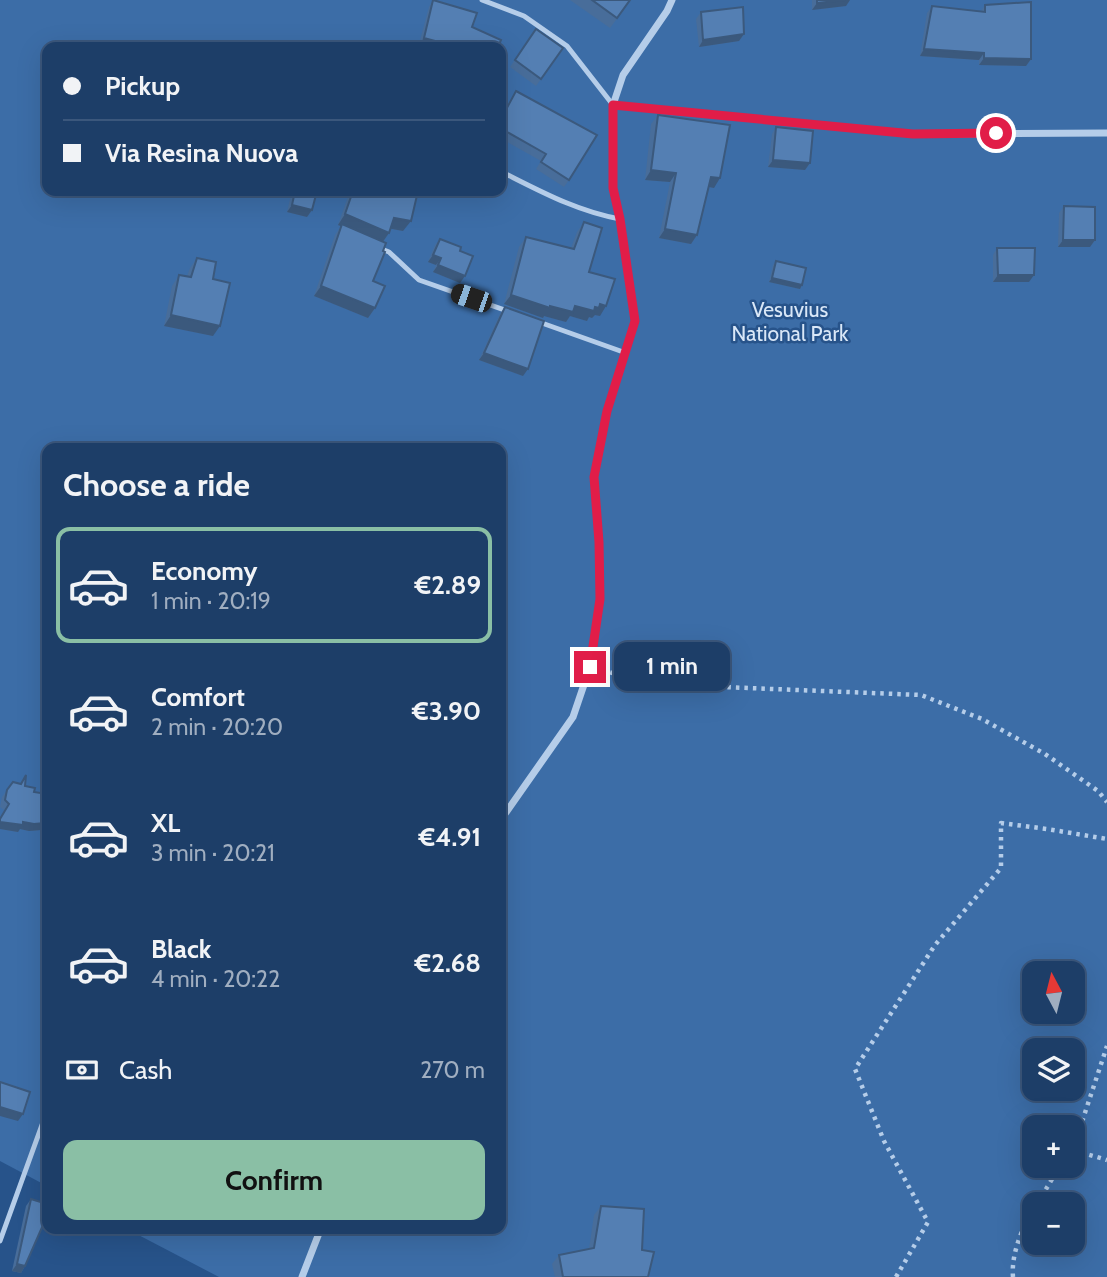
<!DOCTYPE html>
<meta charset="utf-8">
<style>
body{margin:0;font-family:Cabin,sans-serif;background:#2a4971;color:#f1f3f6;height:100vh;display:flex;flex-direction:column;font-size:26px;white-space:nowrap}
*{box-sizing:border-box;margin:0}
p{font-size:23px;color:#a0aec0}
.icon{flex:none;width:38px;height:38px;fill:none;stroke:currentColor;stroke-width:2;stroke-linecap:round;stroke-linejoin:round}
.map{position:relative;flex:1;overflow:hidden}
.side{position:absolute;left:42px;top:443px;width:464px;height:791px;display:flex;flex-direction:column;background:#1d3e68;border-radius:14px;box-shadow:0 7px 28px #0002,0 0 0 2px #3b577c}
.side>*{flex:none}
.top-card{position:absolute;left:42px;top:42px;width:464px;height:154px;border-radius:14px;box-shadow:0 7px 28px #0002,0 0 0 2px #3b577c;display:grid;align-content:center;height:154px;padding:0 21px;background:#1d3e68}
.needle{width:46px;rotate:353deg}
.fabs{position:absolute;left:1022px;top:961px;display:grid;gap:14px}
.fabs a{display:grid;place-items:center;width:63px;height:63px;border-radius:14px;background:#1d3e68;box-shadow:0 7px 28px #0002,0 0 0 2px #3b577c;font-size:35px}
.end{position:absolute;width:32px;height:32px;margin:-16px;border:9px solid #e11d48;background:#fff;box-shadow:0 0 0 4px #fff}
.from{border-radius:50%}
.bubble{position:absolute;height:49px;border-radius:14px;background:#1d3e68;box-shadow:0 7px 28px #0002,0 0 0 2px #3b577c;font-size:23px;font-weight:700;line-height:49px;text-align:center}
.car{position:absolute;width:21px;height:42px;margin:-21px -10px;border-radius:9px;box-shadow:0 0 5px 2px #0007;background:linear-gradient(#222 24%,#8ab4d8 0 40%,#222 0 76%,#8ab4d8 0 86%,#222 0)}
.top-card b{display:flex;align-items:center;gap:24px;height:66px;font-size:26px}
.top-card b+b{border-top:2px solid #3b577c}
.top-card i{width:18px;height:18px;background:#f1f3f6}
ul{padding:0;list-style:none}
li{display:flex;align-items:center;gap:21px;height:116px;margin:0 14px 10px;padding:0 7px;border:4px solid transparent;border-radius:14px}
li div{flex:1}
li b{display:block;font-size:26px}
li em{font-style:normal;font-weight:700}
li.current{border-color:#8abfa5}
li>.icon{width:63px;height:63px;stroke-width:1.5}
h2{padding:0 21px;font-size:32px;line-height:84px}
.pay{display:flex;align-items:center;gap:18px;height:77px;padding:0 21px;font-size:26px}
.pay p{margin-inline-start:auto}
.cta{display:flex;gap:14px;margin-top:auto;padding:14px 21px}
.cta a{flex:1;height:80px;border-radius:14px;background:#8abfa5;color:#111;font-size:28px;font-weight:700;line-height:80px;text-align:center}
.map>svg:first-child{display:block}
.green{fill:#3c6da7;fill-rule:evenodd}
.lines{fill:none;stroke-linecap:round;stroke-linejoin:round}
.path{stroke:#b5cde9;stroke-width:4.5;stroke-dasharray:3.5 5;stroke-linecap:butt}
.lane{stroke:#b5cde9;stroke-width:5}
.street{stroke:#b5cde9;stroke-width:7}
.wall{fill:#486d9a}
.shaded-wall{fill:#3b597d}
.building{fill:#547fb3;stroke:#3b597d;stroke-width:2}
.route{stroke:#e11d48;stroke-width:9}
.labels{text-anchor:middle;stroke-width:5;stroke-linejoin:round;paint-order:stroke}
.park-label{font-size:21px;fill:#d9e7f7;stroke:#27538a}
</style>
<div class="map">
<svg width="1107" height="1277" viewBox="0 0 1107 1277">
<rect width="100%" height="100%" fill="#27538a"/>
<path class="green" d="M0 0H1107V1277H219L127 1229 500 1228V448H47V1186L0 1161ZM47 47H500V191H47ZM1034 973H1073V1012H1034ZM1034 1050H1073V1088H1034ZM1034 1127H1073V1166H1034ZM1034 1204H1073V1242H1034Z"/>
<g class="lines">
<g class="path">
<path d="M602 670 649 684 921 695 982 719 1045 754 1098 791 1107 802"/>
<path d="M1073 1145 1077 1137 1107 1046"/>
<path d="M1073 1150 1107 1160"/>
<path d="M1037 1204 1060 1166"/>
<path d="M896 1277 928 1222 884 1141 855 1069 935 945 1001 868V823L1047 829 1107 839"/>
<path d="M1013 1277C1011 1254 1022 1228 1034 1208"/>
</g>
<g class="lane">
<path d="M482 0 524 16 567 46 613 105"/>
<path d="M500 171C540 191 576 211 620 219"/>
<path d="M379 248 389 252 419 280 510 312"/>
<path d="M539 322 626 353"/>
<path d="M0 1241 47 1111"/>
</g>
<g class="street">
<path d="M613 105 913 134 1107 133"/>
<path d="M500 821 573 717 590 667 600 599 599 542 594 477 607 411 635 321 620 219 613 188V105L623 75 667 11 672 0"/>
<path d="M302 1277 321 1228"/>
</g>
</g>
<g class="wall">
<path d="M433 0 472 27 498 47H430L419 44 429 7Z"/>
<path d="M570 0H631L610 28Z"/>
<path d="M812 0H850L846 6 812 10Z"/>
<path d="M985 5 1031 59 1026 66 979 65V60L920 56 927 13 932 6 981 11Z"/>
<path d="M701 12 744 34 739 41 699 47 696 19Z"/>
<path d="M536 29 563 48 536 86 510 67Z"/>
<path d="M516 91 569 180 564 187 536 169 541 161 500 138V119Z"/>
<path d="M658 115 714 188 708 187 697 235 691 244 659 238 670 182 645 180 651 124Z"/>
<path d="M776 127 810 163 805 170 768 167 772 134Z"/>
<path d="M292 191H317L312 210 307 217 287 212Z"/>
<path d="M350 191H418L403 231 391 229 383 242 373 281 375 308 368 318 314 296 335 235 341 226 338 225Z"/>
<path d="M1064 206 1095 240 1090 247H1058L1059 213Z"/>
<path d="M584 222 589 272 600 316 595 315 592 318 589 317 587 321 570 316 566 322 544 316 543 318 504 304 519 247 526 237 571 248 577 232Z"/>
<path d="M440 239 460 251 465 276 460 283 433 272 436 265 428 262 435 245Z"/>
<path d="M997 248 1029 282H993V255Z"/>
<path d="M197 258 213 336 164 326 172 286 179 275 187 276 190 268Z"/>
<path d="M776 261 802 285 800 289 769 282 773 265Z"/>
<path d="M505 307 523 376 479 360 500 314Z"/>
<path d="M26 775 25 786 34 792 45 823 41 830 29 831 20 829 18 832 0 829V818L4 810 0 807 2 797 13 782 20 784Z"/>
<path d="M31 1199 25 1266 21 1273 12 1271 26 1206Z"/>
<path d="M601 1206 642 1250 648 1277H555L552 1264 559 1255 589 1249 594 1215Z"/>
</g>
<g class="shaded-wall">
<path d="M845 0H850L846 6 812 10 817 3Z"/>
<path d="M744 34 739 41 699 47 703 40Z"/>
<path d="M424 38 457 47H430L419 44Z"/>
<path d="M924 49 984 53 979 60 920 56Z"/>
<path d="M984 58 1031 59 1026 66 979 65Z"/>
<path d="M773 160 810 163 805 170 768 167Z"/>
<path d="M651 170 676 173 670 182 645 180Z"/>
<path d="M711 177 720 178 714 188 704 186Z"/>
<path d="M292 205 312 210 307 217 287 212Z"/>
<path d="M345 214 389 233 382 243 338 225Z"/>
<path d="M394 218 411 221 403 231 387 228Z"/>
<path d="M665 229 697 235 691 244 659 238Z"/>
<path d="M1063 240H1095L1090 247H1058Z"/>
<path d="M433 255 441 258 436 265 428 262Z"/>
<path d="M438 265 465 276 460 283 433 272Z"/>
<path d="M998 275H1034L1029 282H993Z"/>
<path d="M772 278 802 285 800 289 769 282Z"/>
<path d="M321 286 375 308 368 318 314 296Z"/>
<path d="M511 295 550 306 595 307 600 304 606 306 600 316 595 315 592 318 589 317 587 321 570 316 566 322 544 316 543 318 504 304Z"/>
<path d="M171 315 220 326 213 336 164 326Z"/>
<path d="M484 353 528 369 523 376 479 360Z"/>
<path d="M0 822H23L45 823 41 830 29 831 20 829 18 832 0 829Z"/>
<path d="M0 1107 23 1114 18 1121 0 1116Z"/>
<path d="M17 1264 25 1266 21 1273 12 1271Z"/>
</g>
<g class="building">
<path d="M433 0 477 13 472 27 501 40 498 47H457L424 38Z"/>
<path d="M592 0H630L617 18Z"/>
<path d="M817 0H845L817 3Z"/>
<path d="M1031 2V59L984 58V53L924 49 932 6 985 12V5Z"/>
<path d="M743 7 744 34 703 40 701 12Z"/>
<path d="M536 29 563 48 541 79 515 60Z"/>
<path d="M516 91 597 135 569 180 541 162 546 154 500 128V121Z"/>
<path d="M658 115 730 125 720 178 711 177 697 235 665 229 676 173 651 170Z"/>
<path d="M776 127 813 131 810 163 773 160Z"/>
<path d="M295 191H317L312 210 292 205Z"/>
<path d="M353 191H418L411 221 394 218 389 233 345 214Z"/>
<path d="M1064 206 1095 207V240H1063Z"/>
<path d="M584 222 602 228 589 272 615 279 606 306 600 304 599 308 595 307 594 311 575 306 573 312 550 306V308L511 295 526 237 574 249Z"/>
<path d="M342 224 386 243 383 251 385 252 373 281 385 286 375 308 321 286Z"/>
<path d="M440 239 461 247 460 251 473 256 465 276 438 265 441 258 433 255Z"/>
<path d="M997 248H1035L1034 275H998Z"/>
<path d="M197 258 216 262 213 279 230 283 220 326 171 315 179 275 191 277Z"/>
<path d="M776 261 806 268 802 285 772 278Z"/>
<path d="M505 307 544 321 528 369 484 353Z"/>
<path d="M26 775 25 786 35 788 34 792 47 794 45 823 34 824 23 822V825L0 822V819L9 804 5 800 7 790 13 782 21 784Z"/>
<path d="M0 1082 30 1092 23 1114 0 1107Z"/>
<path d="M31 1199 47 1204V1216L25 1266 17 1264Z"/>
<path d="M601 1206 644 1209 642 1250 654 1252 648 1277H563L559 1255 594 1248Z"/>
</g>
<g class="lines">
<path class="route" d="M590 667 600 599 599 542 594 477 607 411 635 321 620 219 613 188V105L913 134 996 133"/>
</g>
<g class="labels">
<g class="park-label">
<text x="790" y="317">Vesuvius<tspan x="790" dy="24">National Park</tspan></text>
</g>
</g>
</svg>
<div class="fabs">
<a><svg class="needle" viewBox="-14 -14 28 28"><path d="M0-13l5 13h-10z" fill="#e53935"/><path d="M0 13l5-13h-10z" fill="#a0aec0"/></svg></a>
<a><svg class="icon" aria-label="layers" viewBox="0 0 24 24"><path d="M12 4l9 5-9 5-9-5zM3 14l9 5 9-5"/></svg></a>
<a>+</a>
<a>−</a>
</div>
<i class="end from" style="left:996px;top:133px"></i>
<i class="end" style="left:590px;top:667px"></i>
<div class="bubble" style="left:614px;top:642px;width:116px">1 min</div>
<i class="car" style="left:471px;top:298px;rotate:289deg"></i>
<div class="top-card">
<b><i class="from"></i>Pickup</b>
<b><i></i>Via Resina Nuova</b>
</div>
<section class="side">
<h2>Choose a ride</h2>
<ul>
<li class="current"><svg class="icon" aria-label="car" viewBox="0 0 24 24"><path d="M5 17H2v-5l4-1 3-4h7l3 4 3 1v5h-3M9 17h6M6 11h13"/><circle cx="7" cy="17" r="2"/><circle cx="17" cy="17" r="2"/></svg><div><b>Economy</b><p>1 min · 20:19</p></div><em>€2.89</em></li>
<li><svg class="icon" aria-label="car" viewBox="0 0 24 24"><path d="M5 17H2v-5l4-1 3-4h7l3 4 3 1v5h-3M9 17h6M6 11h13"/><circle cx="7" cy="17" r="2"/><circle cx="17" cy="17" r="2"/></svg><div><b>Comfort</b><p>2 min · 20:20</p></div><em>€3.90</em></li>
<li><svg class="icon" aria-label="car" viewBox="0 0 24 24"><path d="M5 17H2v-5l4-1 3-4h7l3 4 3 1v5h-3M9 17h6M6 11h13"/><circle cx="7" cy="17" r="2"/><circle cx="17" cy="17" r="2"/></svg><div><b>XL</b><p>3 min · 20:21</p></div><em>€4.91</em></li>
<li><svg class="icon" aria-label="car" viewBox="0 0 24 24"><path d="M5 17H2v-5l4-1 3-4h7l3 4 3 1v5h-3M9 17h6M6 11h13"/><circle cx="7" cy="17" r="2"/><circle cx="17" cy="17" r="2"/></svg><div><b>Black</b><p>4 min · 20:22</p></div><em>€2.68</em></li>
</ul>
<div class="pay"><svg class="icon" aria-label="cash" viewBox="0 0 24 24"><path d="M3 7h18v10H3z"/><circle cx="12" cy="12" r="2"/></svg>Cash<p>270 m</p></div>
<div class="cta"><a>Confirm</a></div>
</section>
</div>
